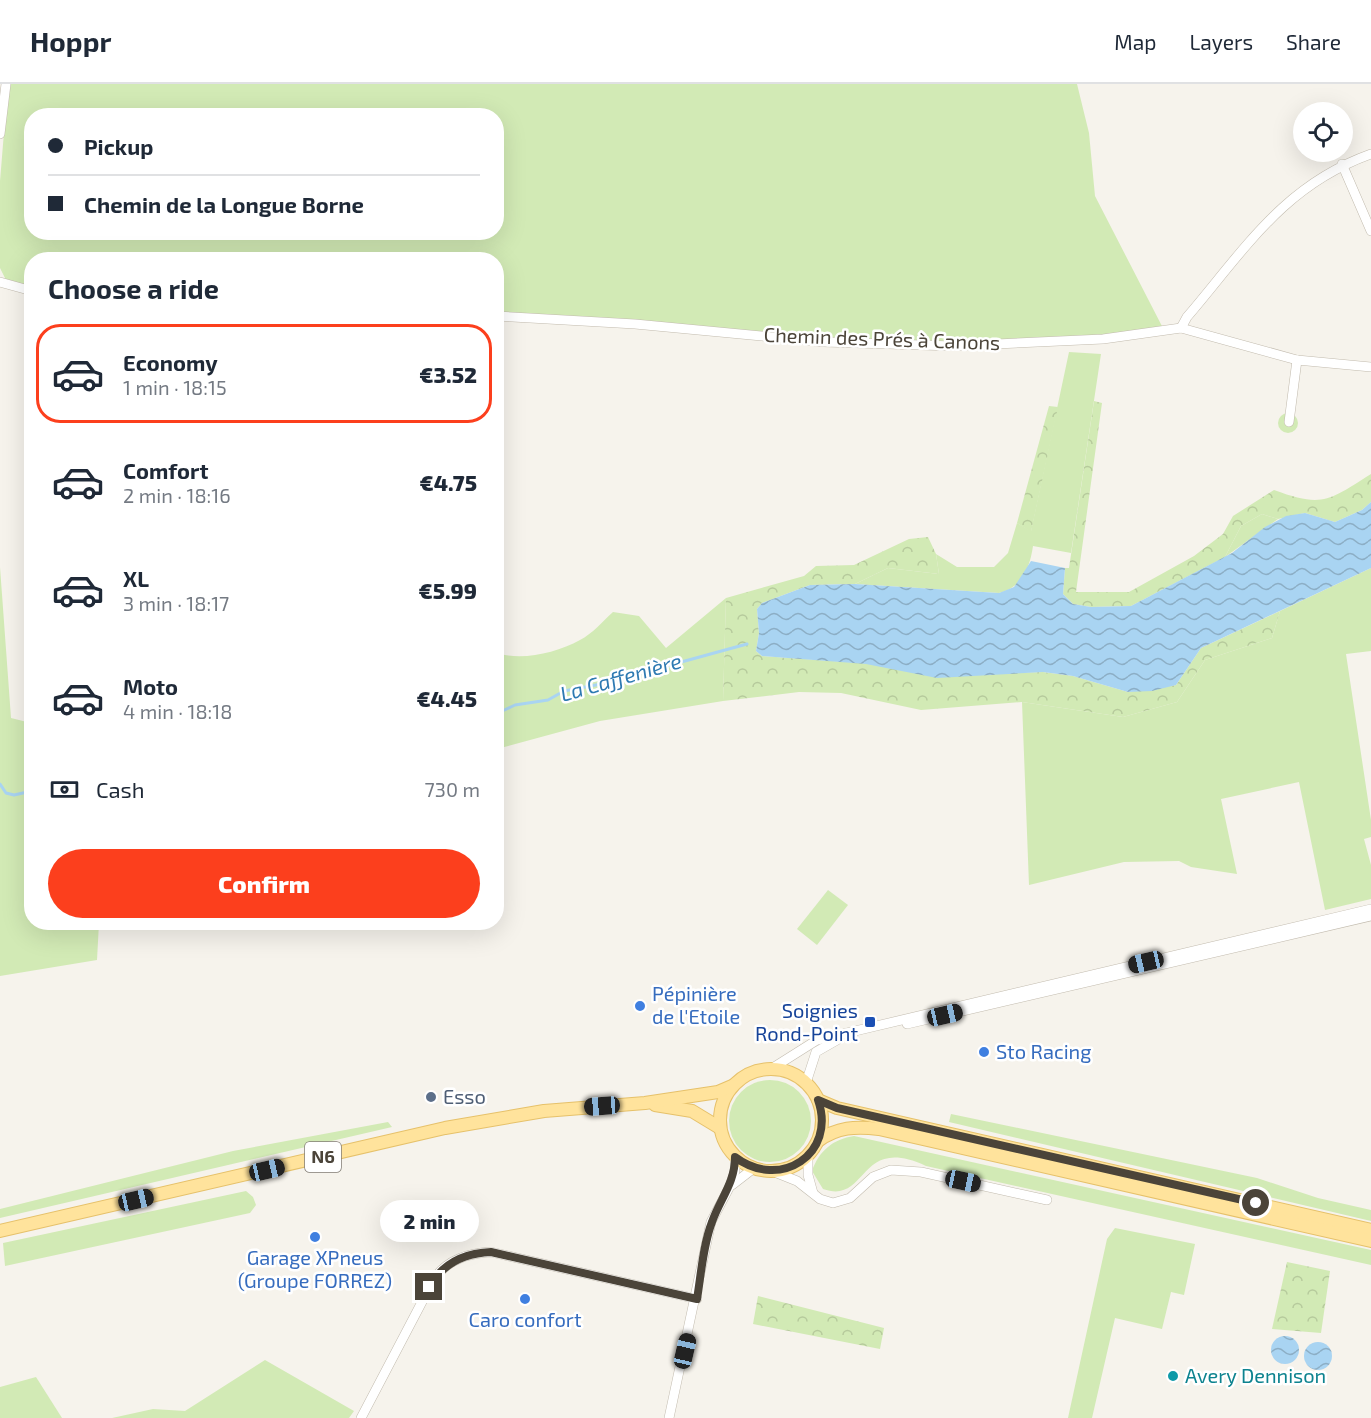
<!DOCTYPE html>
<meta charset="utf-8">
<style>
body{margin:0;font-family:"Exo 2",sans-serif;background:#f2f2f3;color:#1f2937;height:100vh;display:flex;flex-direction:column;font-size:22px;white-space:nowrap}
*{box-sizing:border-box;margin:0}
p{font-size:20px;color:#747a83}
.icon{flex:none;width:33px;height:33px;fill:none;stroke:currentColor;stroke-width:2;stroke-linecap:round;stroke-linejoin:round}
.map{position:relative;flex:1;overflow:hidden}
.drawer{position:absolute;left:24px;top:168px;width:480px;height:678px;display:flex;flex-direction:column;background:#fff;border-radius:24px;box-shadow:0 6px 24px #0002}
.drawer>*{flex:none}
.top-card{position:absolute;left:24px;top:24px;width:480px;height:132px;border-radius:24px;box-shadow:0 6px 24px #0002;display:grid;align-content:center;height:132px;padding:0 24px;background:#fff}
.buttons{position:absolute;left:1293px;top:18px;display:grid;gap:12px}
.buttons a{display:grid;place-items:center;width:60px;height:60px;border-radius:50%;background:#fff;box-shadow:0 6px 24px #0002;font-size:30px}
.end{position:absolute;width:27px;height:27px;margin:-14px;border:8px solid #4b4439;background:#fff;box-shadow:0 0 0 3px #fff}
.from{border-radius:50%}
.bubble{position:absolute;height:42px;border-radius:21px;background:#fff;box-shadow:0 6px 24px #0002;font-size:20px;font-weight:800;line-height:42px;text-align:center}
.car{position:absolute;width:18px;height:36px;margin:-18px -9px;border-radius:8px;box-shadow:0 0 4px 2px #0007;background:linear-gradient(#222 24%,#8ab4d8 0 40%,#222 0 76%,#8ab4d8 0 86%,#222 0)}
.top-card b{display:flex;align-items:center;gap:21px;height:57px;font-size:22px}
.top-card b+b{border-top:2px solid #e0e1e3}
.top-card i{width:15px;height:15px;background:#1f2937}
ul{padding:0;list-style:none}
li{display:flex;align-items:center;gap:18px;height:99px;margin:0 12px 9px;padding:0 12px;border:3px solid transparent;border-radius:24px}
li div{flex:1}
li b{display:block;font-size:22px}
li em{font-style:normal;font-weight:800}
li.on{border-color:#fc3f1d}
li>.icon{width:54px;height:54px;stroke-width:1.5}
h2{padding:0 24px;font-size:27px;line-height:72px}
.pay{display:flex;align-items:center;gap:15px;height:66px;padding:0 24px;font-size:22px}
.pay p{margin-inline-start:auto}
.cta{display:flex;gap:12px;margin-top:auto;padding:12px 24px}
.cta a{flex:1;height:69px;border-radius:36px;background:#fc3f1d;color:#fff;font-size:24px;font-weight:800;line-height:69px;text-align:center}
header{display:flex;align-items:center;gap:36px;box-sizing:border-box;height:84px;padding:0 30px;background:#fff;border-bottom:2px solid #e0e1e3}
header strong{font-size:28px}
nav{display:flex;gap:33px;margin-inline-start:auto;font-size:21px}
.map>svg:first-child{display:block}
.green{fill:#d2eab5;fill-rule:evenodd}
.forest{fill:url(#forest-crowns)}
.water{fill:url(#water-waves)}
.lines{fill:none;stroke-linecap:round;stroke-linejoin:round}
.stream{stroke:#a9d4f2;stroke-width:3}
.minor-casing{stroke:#c2bbae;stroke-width:10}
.major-casing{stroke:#e6c16a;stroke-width:14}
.minor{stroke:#fff;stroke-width:9}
.major{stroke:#ffe39c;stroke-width:12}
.route{stroke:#4b4439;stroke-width:8}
.shop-dot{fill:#3f7fe0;stroke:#fff;stroke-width:2}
.transit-dot{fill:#1a4fb4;stroke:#fff;stroke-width:2}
.service-dot{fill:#5c6f8a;stroke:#fff;stroke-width:2}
.culture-dot{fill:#0f9aa8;stroke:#fff;stroke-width:2}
.labels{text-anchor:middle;stroke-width:5;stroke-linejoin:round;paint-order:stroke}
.shield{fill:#fff;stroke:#817c74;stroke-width:1.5}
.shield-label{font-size:18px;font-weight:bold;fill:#4b4439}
.street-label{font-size:20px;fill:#4b4439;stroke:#fff}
.shop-label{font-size:20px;fill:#366cbe;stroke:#fff;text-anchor:start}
.transit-label{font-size:20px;fill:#164399;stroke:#fff;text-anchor:end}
.service-label{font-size:20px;fill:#4e5e75;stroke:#fff;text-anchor:start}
.culture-label{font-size:20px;fill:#0d838f;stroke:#fff;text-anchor:start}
.water-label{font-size:21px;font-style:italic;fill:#2e7ab2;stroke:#fff}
</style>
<header>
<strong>Hoppr</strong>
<nav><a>Map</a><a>Layers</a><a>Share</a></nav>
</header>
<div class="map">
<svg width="1371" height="1334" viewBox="0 0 1371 1334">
<defs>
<pattern id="forest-crowns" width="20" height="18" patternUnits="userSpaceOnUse" patternTransform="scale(1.5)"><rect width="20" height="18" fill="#d2eab5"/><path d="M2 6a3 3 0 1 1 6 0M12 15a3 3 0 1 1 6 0" fill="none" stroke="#b6ca9c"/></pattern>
<pattern id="water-waves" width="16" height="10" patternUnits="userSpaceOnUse" patternTransform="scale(1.5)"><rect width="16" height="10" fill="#a9d4f2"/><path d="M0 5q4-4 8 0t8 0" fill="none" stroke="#8caec5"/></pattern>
</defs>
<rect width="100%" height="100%" fill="#f6f3ec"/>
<g class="green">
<path d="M8 0H1077L1089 49 1095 112 1165 248 953 258 818 253 497 229 496 176H32L31 205 6 196 0 184V97ZM32 32H496V148H32Z"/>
<path d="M1069 268 1101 270 1071 469 1033 462C1030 483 1022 504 999 509L855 500 888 484 939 490 936 470 957 483H994L1008 469 1017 439 1031 447Z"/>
<circle cx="1288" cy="339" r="10"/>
<path d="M1262 430 1278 435 1225 473 1241 442Z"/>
<path d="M0 483 11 634 31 639 32 838 99 839 97 876 0 892Z"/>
<path d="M1371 484V567L1346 570 1371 736V753L1364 755 1371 781V815L1325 826 1299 698 1221 715 1237 790 1191 783 1179 777 1124 778 1029 801 1022 618 1123 633 1177 618 1205 576 1272 554 1280 527Z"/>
<path d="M726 514 723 617 600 637 497 665V569C522 577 556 569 580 556 592 550 603 537 613 528L639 532 666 564Z"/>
<path d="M828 806 848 821 817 861 797 845Z"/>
<circle cx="770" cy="1037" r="41"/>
<path d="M951 1030 1257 1094 1318 1114 1371 1126V1137L949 1038Z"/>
<path d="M388 1038 392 1043 0 1134V1125L233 1067Z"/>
<path d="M854 1052 1371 1166V1181L926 1082C857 1050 869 1121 823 1105L812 1087C819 1067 833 1055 854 1052Z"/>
<path d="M246 1107 253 1113 256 1121 250 1129 5 1182 3 1159Z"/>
<path d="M1115 1144 1195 1160 1184 1211 1171 1208 1162 1245 1115 1234 1092 1334H1068L1107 1155Z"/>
<path d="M265 1276 354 1327 349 1334H112L153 1325 185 1327Z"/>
<path d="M36 1293 62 1334H0V1303Z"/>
</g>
<g class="forest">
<path d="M1094 317 1102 319 1076 508H1129L1194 472 1223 450 1233 432 1274 406C1323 424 1328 417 1371 390V418L1362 426 1335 438 1305 429 1278 435 1262 430 1241 442 1225 473 1131 522 1091 523 1073 520 1063 510 1065 484H1069Z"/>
<path d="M1049 322 1058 323 1031 448 1017 439Z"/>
<path d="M928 453 936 470 939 490 888 484 855 500 810 501 762 519 757 525 759 549 756 567 762 572 1001 589 1043 588 1073 592 1128 608 1176 601 1201 564 1280 527 1272 554 1205 576 1177 618 1123 633 1022 618 921 626 841 609 799 608 723 617 726 514 804 492 816 482 854 481 909 455Z"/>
<path d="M1287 1178 1330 1187 1321 1249 1272 1245Z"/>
<path d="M758 1212 884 1244 880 1265 753 1240Z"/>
</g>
<g class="water">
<path d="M1371 418V484L1201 564 1176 601 1152 607 1128 608 1073 592 1043 588 937 594 866 580 762 572 756 567 759 549 757 525 762 519 810 501 855 500 999 509 1014 503 1031 477 1065 484 1063 510 1073 520 1091 523 1131 522 1232 469 1265 443 1286 432 1305 429 1335 438 1362 426Z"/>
<circle cx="1285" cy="1266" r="14"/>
<circle cx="1318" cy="1272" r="14"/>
</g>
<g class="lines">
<g class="stream">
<path d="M496 630 515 621 548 616 564 607 601 600 747 560"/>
<path d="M0 700 6 709 14 711 32 707"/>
</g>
<g class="minor-casing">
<g id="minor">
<path d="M0 50 6 0"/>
<path d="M1342 80 1371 147"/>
<path d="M0 198 32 207"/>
<path d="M496 232 635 240 824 258 953 262 1103 255 1181 244 1297 276 1371 283"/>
<path d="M1181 244 1187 233C1245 165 1284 101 1371 70"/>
<path d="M1289 338 1297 276"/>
<path d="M907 940 1371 832"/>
<path d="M771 985 817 956 1371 825"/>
<path d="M806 999 816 968 837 956"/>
<path d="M808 1071V1091L813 1109"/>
<path d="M772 1087 797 1097 820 1115 833 1119 850 1114 873 1093 891 1086 921 1088 1047 1116"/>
<path d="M732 1101 754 1084"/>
<path d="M361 1334 434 1195C447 1176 468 1169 491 1168L697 1215"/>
<path d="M669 1334 711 1138 730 1102 735 1087V1073"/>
</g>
</g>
<g class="major-casing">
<g id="major">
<circle cx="771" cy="1036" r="51"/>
<path d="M818 1016 837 1024 1371 1146"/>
<path d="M655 1021 692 1027 720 1044"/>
<path d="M818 1057C837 1043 856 1042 879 1045L1371 1157"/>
<path d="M0 1147 445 1044 544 1027 645 1019 718 1008 732 1002"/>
</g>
</g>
<use href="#minor" class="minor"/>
<use href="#major" class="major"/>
</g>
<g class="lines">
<path class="route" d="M429 1203C443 1179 464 1169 491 1168L697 1215C701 1191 703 1161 712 1138 720 1115 735 1099 735 1073 780 1107 837 1070 818 1016L837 1024 1256 1119"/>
</g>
<g class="shop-dot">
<circle cx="640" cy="922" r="6"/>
<circle cx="984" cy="968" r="6"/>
<circle cx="315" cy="1153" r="6"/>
<circle cx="525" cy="1215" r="6"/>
</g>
<rect class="transit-dot" x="864" y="932" width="12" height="12" rx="3"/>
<circle class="service-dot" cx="431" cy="1013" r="6"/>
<circle class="culture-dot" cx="1173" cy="1292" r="6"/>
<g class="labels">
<rect class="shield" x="305" y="1058" width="36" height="30" rx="4.5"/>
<g class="shield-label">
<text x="323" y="1079">N6</text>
</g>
<g class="street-label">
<text transform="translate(882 255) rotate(2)" y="7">Chemin des Prés à Canons</text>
</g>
<g class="shop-label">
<text x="652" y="917">Pépinière<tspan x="652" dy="23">de l'Etoile</tspan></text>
<text x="996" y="975">Sto Racing</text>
<text x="315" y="1181" text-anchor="middle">Garage XPneus<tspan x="315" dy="23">(Groupe FORREZ)</tspan></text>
<text x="525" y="1243" text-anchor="middle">Caro confort</text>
</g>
<g class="transit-label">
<text x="858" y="934">Soignies<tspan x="858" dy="23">Rond-Point</tspan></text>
</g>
<g class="service-label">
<text x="443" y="1020">Esso</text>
</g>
<g class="culture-label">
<text x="1185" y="1299">Avery Dennison</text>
</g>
<g class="water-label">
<text transform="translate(621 594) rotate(-16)" y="7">La Caffenière</text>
</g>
</g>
</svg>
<div class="buttons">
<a><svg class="icon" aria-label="locate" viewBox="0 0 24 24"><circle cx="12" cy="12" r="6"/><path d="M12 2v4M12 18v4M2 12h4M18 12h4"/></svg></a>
</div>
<i class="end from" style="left:1256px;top:1119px"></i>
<i class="end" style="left:429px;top:1203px"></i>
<div class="bubble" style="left:380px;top:1116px;width:99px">2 min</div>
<i class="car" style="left:1146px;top:878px;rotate:257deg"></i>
<i class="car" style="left:945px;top:931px;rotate:77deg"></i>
<i class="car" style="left:602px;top:1022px;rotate:266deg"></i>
<i class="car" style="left:267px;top:1086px;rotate:77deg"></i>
<i class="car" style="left:963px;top:1097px;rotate:102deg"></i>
<i class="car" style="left:136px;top:1116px;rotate:77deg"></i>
<i class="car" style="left:685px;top:1267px;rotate:13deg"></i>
<div class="top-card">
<b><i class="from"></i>Pickup</b>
<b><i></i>Chemin de la Longue Borne</b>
</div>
<section class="drawer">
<h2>Choose a ride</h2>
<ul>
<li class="on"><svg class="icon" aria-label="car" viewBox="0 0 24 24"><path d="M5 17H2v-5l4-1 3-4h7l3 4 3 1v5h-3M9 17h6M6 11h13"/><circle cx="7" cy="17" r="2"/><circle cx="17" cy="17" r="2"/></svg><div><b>Economy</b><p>1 min · 18:15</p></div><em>€3.52</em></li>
<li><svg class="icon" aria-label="car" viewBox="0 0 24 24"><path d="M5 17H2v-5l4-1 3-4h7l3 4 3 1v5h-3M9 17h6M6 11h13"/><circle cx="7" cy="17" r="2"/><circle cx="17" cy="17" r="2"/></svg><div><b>Comfort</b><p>2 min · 18:16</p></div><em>€4.75</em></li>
<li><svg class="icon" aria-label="car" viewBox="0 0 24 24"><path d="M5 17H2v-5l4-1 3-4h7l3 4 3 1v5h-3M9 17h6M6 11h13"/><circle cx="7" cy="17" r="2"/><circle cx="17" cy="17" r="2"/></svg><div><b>XL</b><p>3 min · 18:17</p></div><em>€5.99</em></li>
<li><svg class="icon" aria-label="car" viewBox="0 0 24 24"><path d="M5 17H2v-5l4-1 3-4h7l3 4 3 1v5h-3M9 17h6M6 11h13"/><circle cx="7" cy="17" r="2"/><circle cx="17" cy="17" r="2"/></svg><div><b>Moto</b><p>4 min · 18:18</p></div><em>€4.45</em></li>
</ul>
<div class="pay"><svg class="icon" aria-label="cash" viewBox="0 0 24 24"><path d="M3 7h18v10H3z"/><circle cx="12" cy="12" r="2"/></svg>Cash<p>730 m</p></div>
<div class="cta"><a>Confirm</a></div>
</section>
</div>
